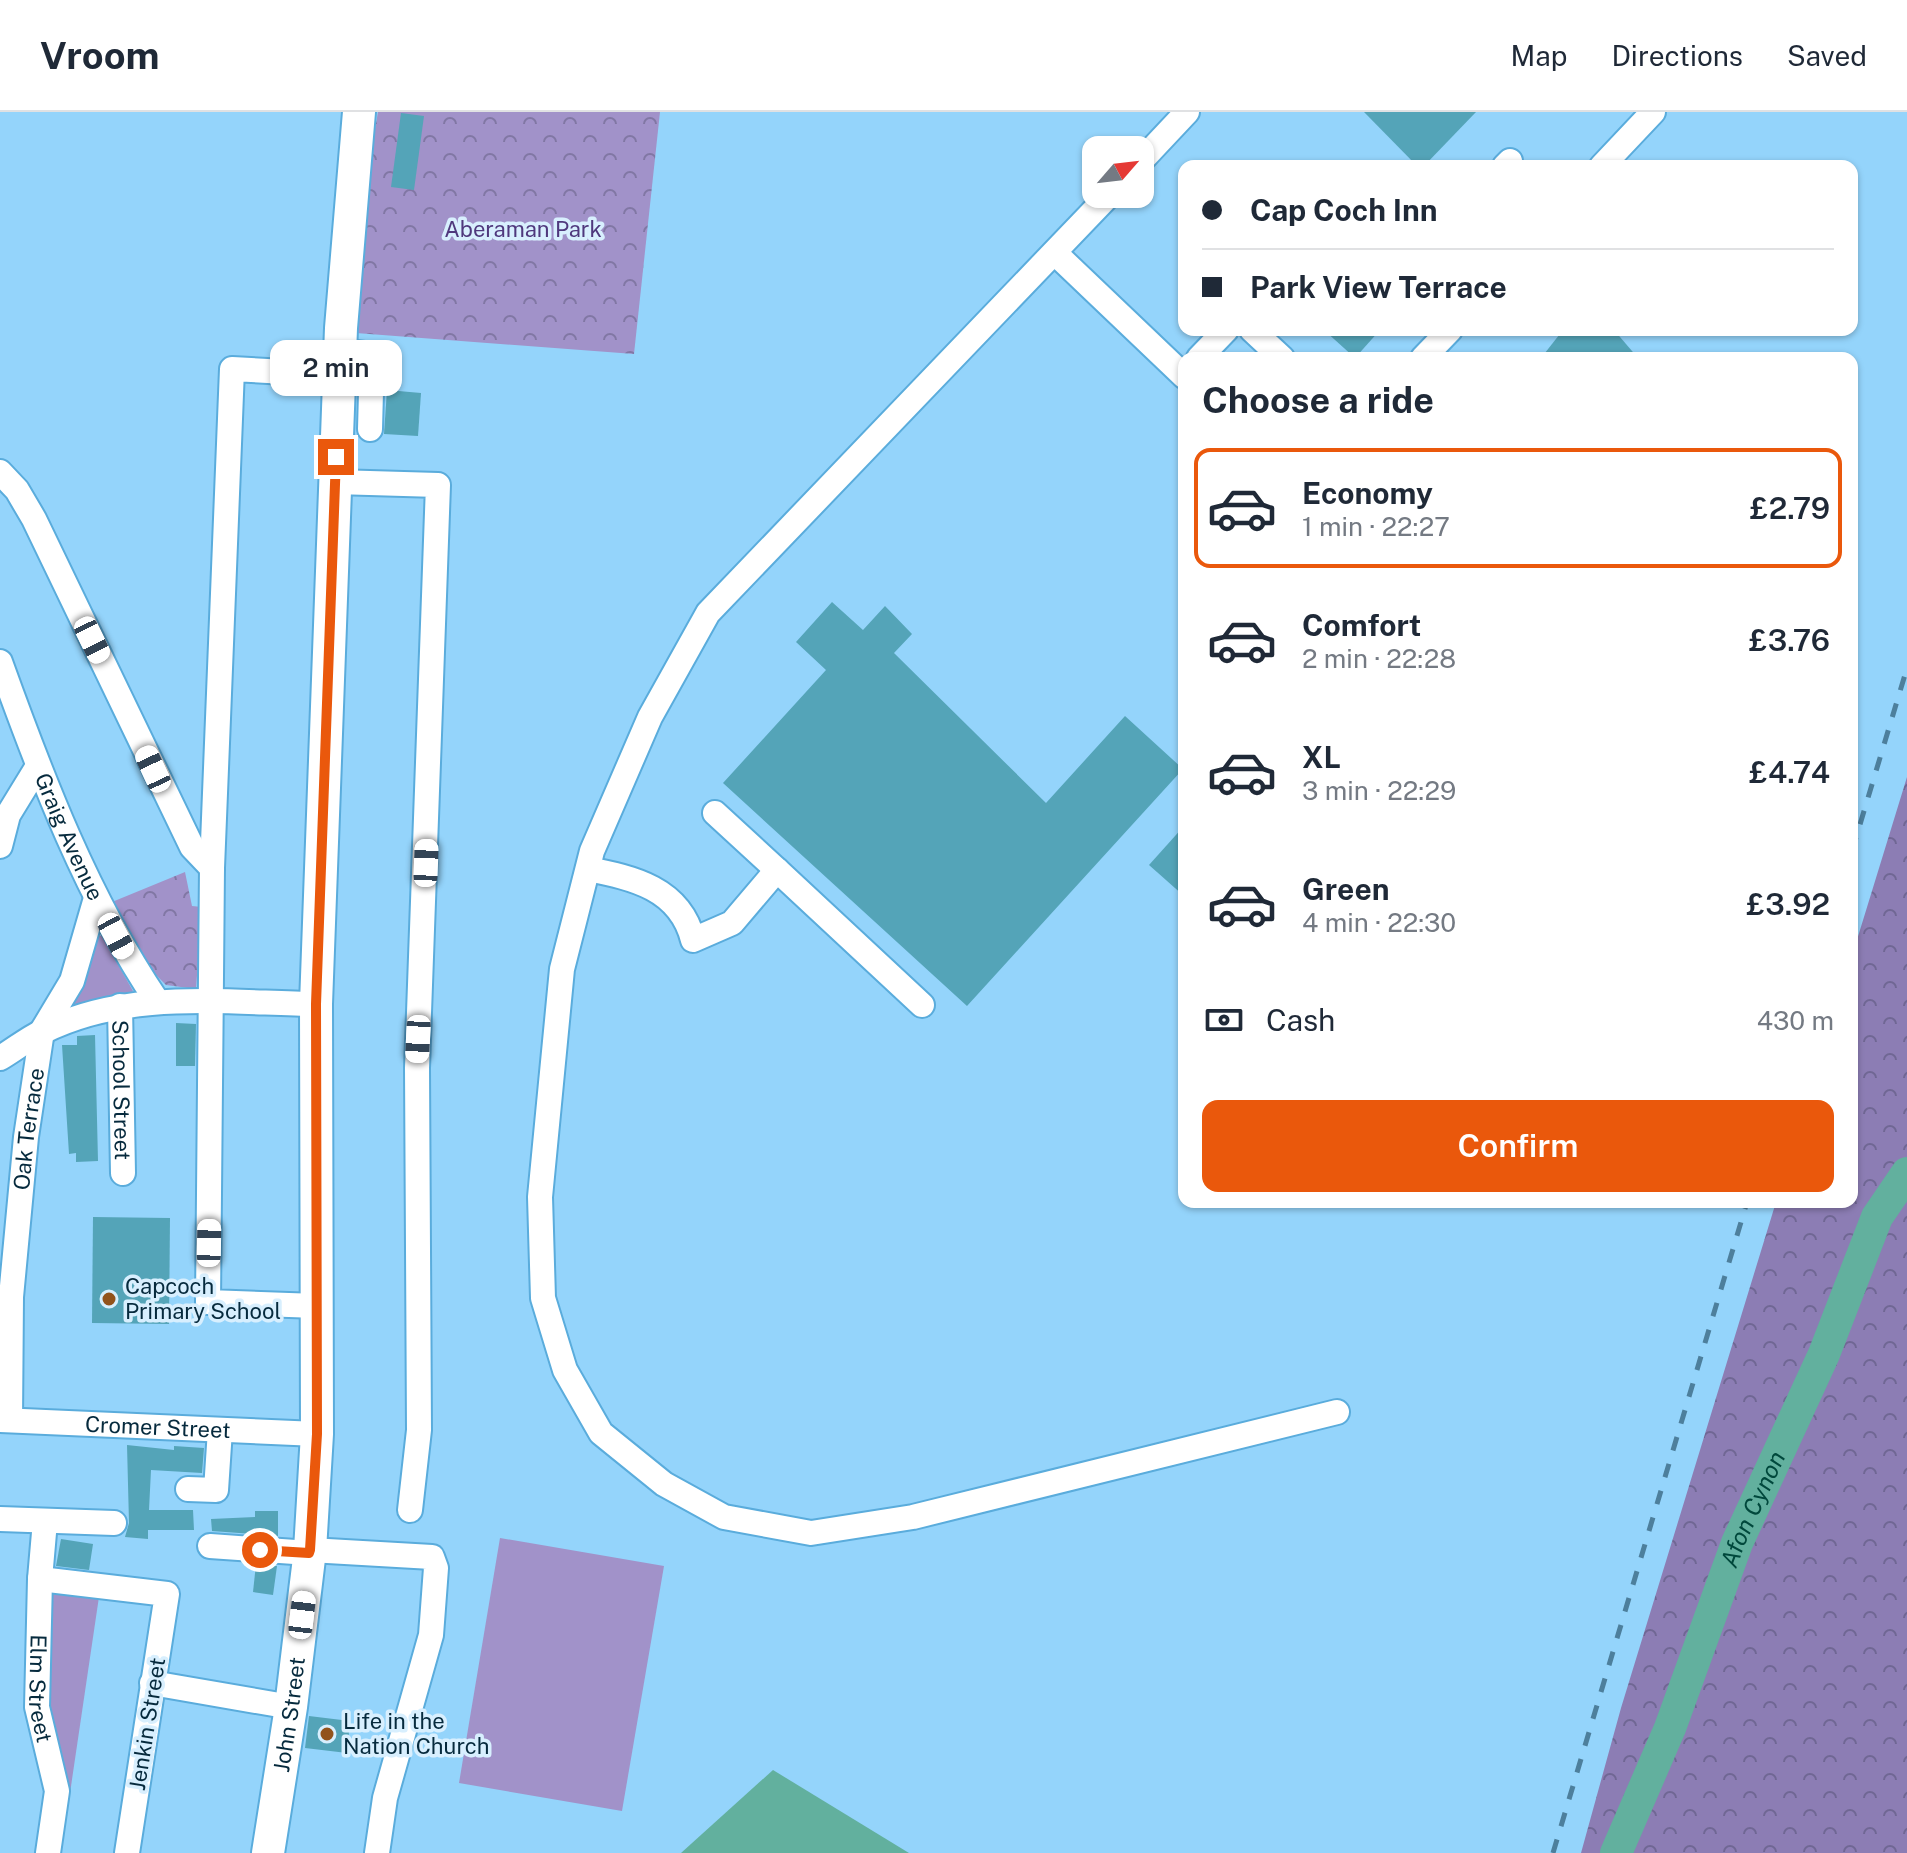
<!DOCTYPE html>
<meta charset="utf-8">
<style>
body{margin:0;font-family:"Public Sans",sans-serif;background:#f2f2f3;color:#1f2937;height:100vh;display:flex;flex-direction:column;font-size:30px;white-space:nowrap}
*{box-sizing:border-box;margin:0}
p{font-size:26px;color:#747a83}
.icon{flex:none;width:44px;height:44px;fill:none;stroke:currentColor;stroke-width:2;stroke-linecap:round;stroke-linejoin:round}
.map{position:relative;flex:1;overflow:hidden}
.panel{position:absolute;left:1178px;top:240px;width:680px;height:856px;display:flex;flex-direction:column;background:#fff;border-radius:16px;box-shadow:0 2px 6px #0004}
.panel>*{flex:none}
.banner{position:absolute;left:1178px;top:48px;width:680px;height:176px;border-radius:16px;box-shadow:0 2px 6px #0004;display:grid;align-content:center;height:176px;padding:0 24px;background:#fff}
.needle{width:52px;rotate:62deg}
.controls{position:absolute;left:1082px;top:24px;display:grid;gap:16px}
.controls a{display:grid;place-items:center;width:72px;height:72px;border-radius:16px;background:#fff;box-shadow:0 2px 6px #0004;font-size:40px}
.end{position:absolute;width:36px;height:36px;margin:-18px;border:10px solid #ea580c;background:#fff;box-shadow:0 0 0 4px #fff}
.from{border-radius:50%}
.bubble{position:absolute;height:56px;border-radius:16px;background:#fff;box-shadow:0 2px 6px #0004;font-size:26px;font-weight:600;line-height:56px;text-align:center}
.car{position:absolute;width:24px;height:48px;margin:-24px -12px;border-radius:10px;box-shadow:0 0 6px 2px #0007;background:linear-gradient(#fff 24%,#345 0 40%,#fff 0 76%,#345 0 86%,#fff 0)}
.banner b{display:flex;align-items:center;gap:28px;height:76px;font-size:30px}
.banner b+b{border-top:2px solid #e0e1e3}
.banner i{width:20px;height:20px;background:#1f2937}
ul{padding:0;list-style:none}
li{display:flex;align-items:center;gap:24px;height:120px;margin:0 16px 12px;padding:0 8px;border:4px solid transparent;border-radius:16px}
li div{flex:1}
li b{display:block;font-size:30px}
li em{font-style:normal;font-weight:600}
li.active{border-color:#ea580c}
li>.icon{width:72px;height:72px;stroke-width:1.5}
h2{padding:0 24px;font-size:36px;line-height:96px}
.pay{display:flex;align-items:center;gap:20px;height:88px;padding:0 24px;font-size:30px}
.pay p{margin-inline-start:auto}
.primary-button{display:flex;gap:16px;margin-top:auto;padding:16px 24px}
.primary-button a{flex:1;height:92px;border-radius:16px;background:#ea580c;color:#fff;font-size:32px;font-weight:600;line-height:92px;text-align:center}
header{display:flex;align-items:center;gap:48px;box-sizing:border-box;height:112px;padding:0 40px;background:#fff;border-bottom:2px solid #e0e1e3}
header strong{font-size:38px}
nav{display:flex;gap:44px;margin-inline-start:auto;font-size:28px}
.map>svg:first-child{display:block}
.grass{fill:#a192c9}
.forest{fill:url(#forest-crowns)}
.park{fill:url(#park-crowns)}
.water{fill:#62b09e}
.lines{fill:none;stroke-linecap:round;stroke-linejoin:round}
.river{stroke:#62b09e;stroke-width:32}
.building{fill:#54a4b8}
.minor-casing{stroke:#5aacdc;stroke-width:28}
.major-casing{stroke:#5aacdc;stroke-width:36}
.minor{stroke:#fff;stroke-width:24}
.major{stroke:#fff;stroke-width:32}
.rail{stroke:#4d7f9c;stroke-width:5;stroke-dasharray:14 14;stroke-linecap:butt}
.route{stroke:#ea580c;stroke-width:10}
.poi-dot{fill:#92531c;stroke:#d8effe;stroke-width:3}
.labels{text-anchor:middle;stroke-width:7;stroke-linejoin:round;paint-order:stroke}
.park-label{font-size:22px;fill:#4f387d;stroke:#d8effe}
.street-label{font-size:22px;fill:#062a3d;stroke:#d8effe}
.poi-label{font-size:22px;fill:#062a3d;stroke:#d8effe;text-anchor:start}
.water-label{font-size:24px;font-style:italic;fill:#00483c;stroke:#d8effe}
</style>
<header>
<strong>Vroom</strong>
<nav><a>Map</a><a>Directions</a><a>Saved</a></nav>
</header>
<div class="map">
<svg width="1907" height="1741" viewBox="0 0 1907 1741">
<defs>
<pattern id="forest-crowns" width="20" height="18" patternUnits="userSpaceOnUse" patternTransform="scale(2)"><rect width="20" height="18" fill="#8c7db4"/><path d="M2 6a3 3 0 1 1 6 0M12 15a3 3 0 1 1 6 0" fill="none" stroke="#706794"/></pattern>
<pattern id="park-crowns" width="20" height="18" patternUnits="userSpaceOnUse" patternTransform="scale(2)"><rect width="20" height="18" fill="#a192c9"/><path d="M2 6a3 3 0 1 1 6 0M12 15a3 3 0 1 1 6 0" fill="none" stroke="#8177a4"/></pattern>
</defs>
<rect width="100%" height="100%" fill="#94d4fb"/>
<g class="grass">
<path d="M97 823 102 824 133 879 131 883 71 900 68 894Z"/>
<path d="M500 1426 664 1454 622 1699 459 1671Z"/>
<path d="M52 1478H100L70 1681 50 1627 45 1537Z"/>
</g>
<path class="forest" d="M1907 665V1741H1581L1621 1596 1776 1090H1852V844Z"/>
<g class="park">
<path d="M378 0H660L634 242 356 221 367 61Z"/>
<path d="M185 760 192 794 202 795 196 877 166 873 148 855 112 790Z"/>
</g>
<path class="water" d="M773 1658 909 1741H681Z"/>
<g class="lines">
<path class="river" id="s1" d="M1616 1741 1670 1616 1737 1431 1824 1242 1877 1105 1907 1061"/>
</g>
<g class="building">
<path d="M1364 0H1476L1424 54H1417Z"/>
<path d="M401 1 424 4 414 78 391 75Z"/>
<path d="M1324 218H1380L1355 246Z"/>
<path d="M1563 218H1614L1638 246H1541Z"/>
<path d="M387 278 421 281 418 324 384 322Z"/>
<path d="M832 490 863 518 885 494 912 522 894 541 1046 691 1125 604 1183 657 967 894 723 671 826 558 796 530Z"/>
<path d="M1184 714V784L1149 753Z"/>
<path d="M176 911 196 912 195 954H176Z"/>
<path d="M95 923 98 1049 76 1050V1041L69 1042 62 933H77V924Z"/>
<path d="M93 1105 170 1106 169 1212 92 1211Z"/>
<path d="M127 1333 174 1338V1334L204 1336 202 1361 151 1358 149 1398H193L194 1418H148V1427L125 1425 129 1411Z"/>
<path d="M255 1399H278V1424L212 1419 211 1407 255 1405Z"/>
<path d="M61 1427 93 1432 89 1458 56 1454Z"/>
<path d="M256 1452 277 1454 273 1483 253 1480Z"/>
<path d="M309 1604 350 1609 347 1641 305 1636Z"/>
</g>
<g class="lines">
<g class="minor-casing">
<g id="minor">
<path d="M1140 50 1187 0"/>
<path d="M1505 54 1510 49"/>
<path d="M1602 54 1653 0"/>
<path d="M1110 82 708 501 650 605 592 739 562 857 540 1085 543 1186 565 1258 601 1321 664 1372 724 1405 811 1421 913 1405 1337 1300"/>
<path d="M1055 141 1184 264"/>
<path d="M1252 218 1282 246"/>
<path d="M340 239 372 243 370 317"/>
<path d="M1199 246 1226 218"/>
<path d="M1423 246 1450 218"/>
<path d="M0 360 17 378 34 407 192 735 212 756"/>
<path d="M335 370 438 373 417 956 419 1318 410 1398"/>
<path id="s2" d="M0 550C42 667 87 785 157 889"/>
<path d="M715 701 777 758"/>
<path d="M0 734 8 703 38 654"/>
<path d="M588 757C633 766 680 776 693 828L732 811 777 758 922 893"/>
<path id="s3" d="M120 894 123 1061"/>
<path d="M0 946C14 938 27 927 42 920 127 877 225 891 316 892"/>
<path d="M317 1194 208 1190 212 756 232 257 339 263"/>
<path id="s4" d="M0 1308 317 1322"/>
<path id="s5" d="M10 1308 11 1185 26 1025 42 919 72 869 96 786"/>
<path d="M188 1377 216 1378 220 1318"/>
<path d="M0 1407 114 1411"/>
<path id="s6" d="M45 1409 40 1467 37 1595 57 1679 48 1741"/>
<path d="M210 1434 309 1441"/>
<path d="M310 1438 432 1445 436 1456 431 1523 385 1686 377 1741"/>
<path d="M40 1467 167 1482 127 1741"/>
<path d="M152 1571 291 1595"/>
</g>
</g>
<g class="major-casing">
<g id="major">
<path id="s7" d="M268 1741 291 1595 310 1438 317 1322 316 892 341 216 359 0"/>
</g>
</g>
<use href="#minor" class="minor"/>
<use href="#major" class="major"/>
<g class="rail">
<path d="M1852 739 1907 556"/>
<path d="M1553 1741 1747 1090"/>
</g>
</g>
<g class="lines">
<path class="route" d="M260 1438 309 1441 310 1438 317 1322 316 892 336 345"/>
</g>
<g class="poi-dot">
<circle cx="109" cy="1187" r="8"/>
<circle cx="327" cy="1622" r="8"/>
</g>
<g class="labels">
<g class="park-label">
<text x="523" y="125">Aberaman Park</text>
</g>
<g class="street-label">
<text dy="8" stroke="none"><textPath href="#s2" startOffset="188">Graig Avenue</textPath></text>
<text dy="8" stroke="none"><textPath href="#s3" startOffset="84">School Street</textPath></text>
<text dy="8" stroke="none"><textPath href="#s5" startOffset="292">Oak Terrace</textPath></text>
<text dy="8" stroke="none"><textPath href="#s4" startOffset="158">Cromer Street</textPath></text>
<text dy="8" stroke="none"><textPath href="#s6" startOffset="168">Elm Street</textPath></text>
<text dy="8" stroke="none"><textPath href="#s7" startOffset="140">John Street</textPath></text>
<text transform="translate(147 1612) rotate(-81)" y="8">Jenkin Street</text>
</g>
<g class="poi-label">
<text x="125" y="1182">Capcoch<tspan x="125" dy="25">Primary School</tspan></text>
<text x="343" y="1617">Life in the<tspan x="343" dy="25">Nation Church</tspan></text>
</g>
<g class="water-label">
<text dy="8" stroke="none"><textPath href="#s1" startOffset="370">Afon Cynon</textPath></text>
</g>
</g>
</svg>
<div class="controls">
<a><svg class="needle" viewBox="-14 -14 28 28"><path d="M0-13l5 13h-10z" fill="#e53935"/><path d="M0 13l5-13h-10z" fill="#747a83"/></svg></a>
</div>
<i class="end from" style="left:260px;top:1438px"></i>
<i class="end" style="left:336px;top:345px"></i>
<div class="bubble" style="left:270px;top:228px;width:132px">2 min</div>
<i class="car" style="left:92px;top:528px;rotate:154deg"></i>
<i class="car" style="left:153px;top:657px;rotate:335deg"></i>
<i class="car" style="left:426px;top:751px;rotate:2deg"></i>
<i class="car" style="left:116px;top:824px;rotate:152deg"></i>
<i class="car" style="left:418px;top:927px;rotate:183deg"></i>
<i class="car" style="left:209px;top:1131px;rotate:1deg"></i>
<i class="car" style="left:302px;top:1503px;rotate:7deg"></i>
<div class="banner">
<b><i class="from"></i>Cap Coch Inn</b>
<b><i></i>Park View Terrace</b>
</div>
<section class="panel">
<h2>Choose a ride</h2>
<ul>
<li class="active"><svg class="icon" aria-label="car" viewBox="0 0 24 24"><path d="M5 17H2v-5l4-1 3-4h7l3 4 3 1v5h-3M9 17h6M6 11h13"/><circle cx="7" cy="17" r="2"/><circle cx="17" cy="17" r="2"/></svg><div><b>Economy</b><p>1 min · 22:27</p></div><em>£2.79</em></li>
<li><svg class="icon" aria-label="car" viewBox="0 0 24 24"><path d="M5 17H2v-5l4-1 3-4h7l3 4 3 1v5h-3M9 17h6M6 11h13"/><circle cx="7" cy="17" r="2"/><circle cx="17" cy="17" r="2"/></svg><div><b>Comfort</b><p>2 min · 22:28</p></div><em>£3.76</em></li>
<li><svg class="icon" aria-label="car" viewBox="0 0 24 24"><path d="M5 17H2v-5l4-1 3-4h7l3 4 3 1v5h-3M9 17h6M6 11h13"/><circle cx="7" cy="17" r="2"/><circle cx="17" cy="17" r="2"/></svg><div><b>XL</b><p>3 min · 22:29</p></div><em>£4.74</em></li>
<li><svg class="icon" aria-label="car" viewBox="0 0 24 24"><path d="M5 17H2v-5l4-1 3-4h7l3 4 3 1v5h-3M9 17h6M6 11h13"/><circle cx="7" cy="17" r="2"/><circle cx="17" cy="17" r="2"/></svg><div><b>Green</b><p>4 min · 22:30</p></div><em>£3.92</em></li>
</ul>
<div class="pay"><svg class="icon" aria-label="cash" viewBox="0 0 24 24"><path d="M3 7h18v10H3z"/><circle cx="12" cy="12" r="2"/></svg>Cash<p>430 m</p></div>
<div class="primary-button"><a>Confirm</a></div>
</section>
</div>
